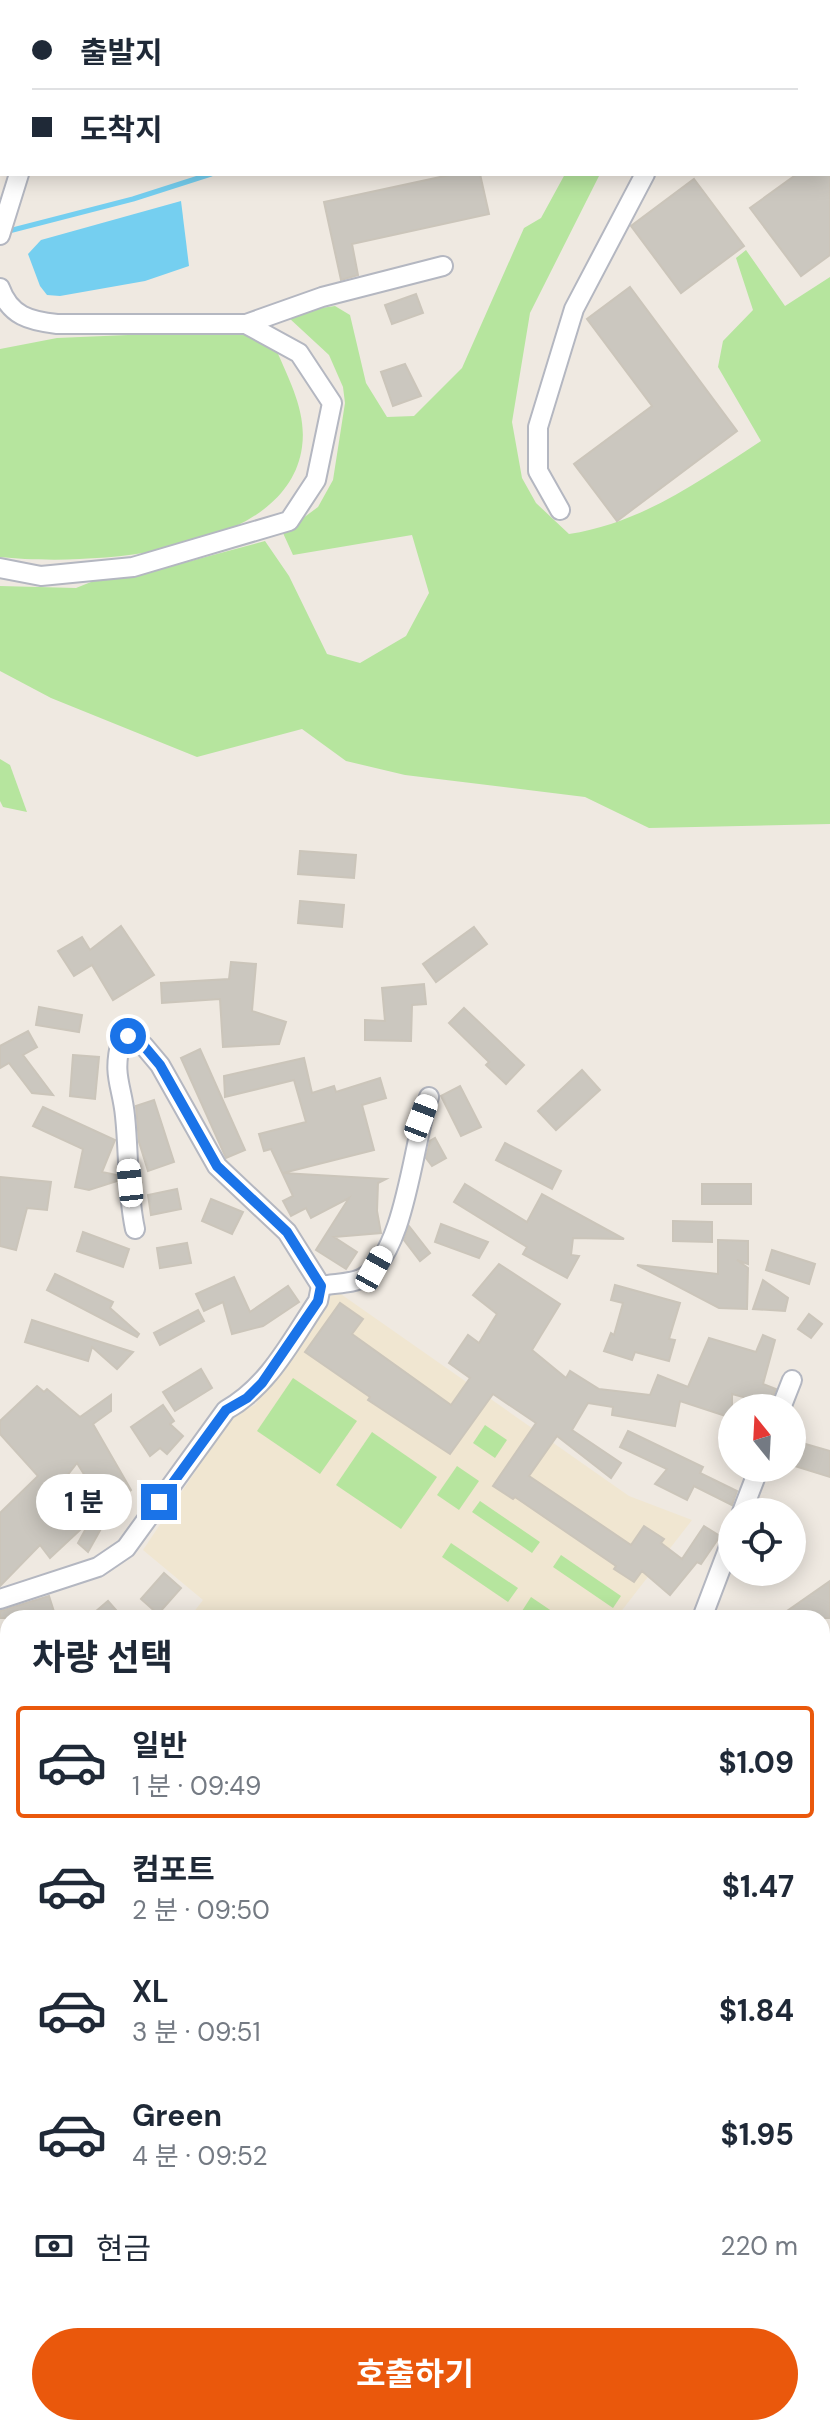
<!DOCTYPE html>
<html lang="ko">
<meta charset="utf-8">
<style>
body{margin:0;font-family:"DM Sans","Noto Sans KR",sans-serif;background:#f2f2f3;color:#1f2937;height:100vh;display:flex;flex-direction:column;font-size:30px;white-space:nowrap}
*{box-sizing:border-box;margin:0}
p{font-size:26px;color:#747a83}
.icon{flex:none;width:44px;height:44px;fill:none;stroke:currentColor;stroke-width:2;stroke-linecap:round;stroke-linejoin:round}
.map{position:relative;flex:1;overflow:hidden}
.details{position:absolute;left:0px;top:1610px;width:830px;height:826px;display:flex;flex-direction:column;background:#fff;border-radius:24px 24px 0 0;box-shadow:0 4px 20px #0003}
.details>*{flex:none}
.top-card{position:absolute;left:0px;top:0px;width:830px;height:176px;box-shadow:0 4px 20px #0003;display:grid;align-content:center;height:176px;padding:0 32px;background:#fff}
.needle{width:52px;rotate:342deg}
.controls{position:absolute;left:718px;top:1394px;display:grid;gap:16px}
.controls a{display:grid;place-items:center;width:88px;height:88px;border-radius:50%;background:#fff;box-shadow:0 4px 20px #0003;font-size:40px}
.end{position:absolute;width:36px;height:36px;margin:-18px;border:10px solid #1a73e8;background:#fff;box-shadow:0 0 0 4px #fff}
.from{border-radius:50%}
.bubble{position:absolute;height:56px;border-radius:28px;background:#fff;box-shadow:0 4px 20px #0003;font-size:26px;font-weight:700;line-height:56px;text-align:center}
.car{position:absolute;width:24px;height:48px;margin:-24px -12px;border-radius:10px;box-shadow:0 0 6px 2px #0007;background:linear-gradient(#fff 24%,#345 0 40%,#fff 0 76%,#345 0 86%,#fff 0)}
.top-card b{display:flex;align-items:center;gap:28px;height:76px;font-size:30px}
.top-card b+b{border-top:2px solid #e0e1e3}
.top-card i{width:20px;height:20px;background:#1f2937}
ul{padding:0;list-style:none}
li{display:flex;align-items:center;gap:24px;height:112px;margin:0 16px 12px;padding:0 16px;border:4px solid transparent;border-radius:8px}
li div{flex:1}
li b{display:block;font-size:30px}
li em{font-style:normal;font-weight:700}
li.selected{border-color:#ea580c}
li>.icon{width:72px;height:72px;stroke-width:1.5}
h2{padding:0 32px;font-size:36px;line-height:96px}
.pay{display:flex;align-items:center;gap:20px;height:88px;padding:0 32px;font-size:30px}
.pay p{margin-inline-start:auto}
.primary-button{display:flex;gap:16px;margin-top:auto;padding:16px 32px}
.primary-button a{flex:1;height:92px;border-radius:48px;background:#ea580c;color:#fff;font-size:32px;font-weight:700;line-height:92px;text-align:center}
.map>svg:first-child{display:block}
.education{fill:#f0e6d1}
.green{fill:#b6e59e}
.water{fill:#75cff0}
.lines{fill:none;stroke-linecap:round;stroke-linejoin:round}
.stream{stroke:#75cff0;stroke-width:5}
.building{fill:#cbc7bf;stroke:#cbc5ba;stroke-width:2}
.street-casing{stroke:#b4b7c1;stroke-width:22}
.secondary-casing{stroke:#b4b7c1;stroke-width:28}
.street{stroke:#fff;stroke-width:18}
.secondary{stroke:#fff;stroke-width:24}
.rail-casing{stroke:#a3a6b8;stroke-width:8}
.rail{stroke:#fff;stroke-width:5;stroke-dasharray:15;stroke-linecap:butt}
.route{stroke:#1a73e8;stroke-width:10}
</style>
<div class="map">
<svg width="830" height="2435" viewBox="0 0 830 2435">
<rect width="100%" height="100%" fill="#efe9e1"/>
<path class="education" d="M335 1290 629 1496 692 1520 616 1618H189L203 1600 143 1550 233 1415 255 1405Z"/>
<g class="green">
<path d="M565 174H600L530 313 512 422 522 478 536 503 569 534C642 523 701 480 761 441L718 367 723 341 753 310 736 258 746 250 785 306 830 277V824L649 828 585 797 405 775 346 761 302 729 197 757 51 698 0 671V586L76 588 101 578 172 566 265 541 289 576 327 654 360 663 406 636 429 593 412 535 293 555 283 533 318 507 333 480 345 403 343 387 329 355 289 318 302 311 335 306 350 315 366 383 387 417 414 416 462 368 524 228 541 218Z"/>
<path d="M175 333 247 335 276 349C289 380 307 412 302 447 287 557 84 566 0 557V349L57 338Z"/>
<path d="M0 759 10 765 27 812 3 807 0 801Z"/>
<path d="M293 1378 357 1421 320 1474 257 1431Z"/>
<path d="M485 1425 507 1440 495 1458 473 1443Z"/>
<path d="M372 1432 437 1477 401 1529 336 1485Z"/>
<path d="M457 1466 479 1481 459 1510 437 1495Z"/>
<path d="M480 1501 540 1542 532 1553 472 1512Z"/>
<path d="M451 1543 518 1588 508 1602 442 1557Z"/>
<path d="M561 1555 621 1596 613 1608 553 1567Z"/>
<path d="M531 1597 562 1618H532L522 1611Z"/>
</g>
<path class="water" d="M181 201 189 266 145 281 60 296 47 295 40 286 28 254 41 240Z"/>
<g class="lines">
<g class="stream">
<path d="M403 2 404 0"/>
<path d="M5 232 133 199 211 174"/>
</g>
</g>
<g class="building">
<path d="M454 174H480L489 214 352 244 358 275 341 280 324 202Z"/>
<path d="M797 174H830V255L801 276 750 208Z"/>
<path d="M694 179 744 246 681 293 631 226Z"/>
<path d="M630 287 737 431 617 521 574 464 652 406 587 319Z"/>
<path d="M416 294 423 313 392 324 385 305Z"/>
<path d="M405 364 421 396 393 406 381 372Z"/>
<path d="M300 851 356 855 354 878 298 874Z"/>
<path d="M300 901 344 905 342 927 298 923Z"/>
<path d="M121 926 154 975 113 1000 92 965 74 976 58 951 82 937 90 950Z"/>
<path d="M474 927 487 944 436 982 423 964Z"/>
<path d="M231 962 256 964 252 1011 286 1022 279 1044 223 1047 220 999 162 1003 161 983 229 979Z"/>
<path d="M424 984 426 1004 412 1005 411 1041 365 1040V1020L385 1021 382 988Z"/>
<path d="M39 1007 82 1015 79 1032 36 1025Z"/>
<path d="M464 1008 524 1065 506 1084 486 1065 489 1062 449 1023Z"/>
<path d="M28 1031 37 1047 23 1055 53 1095 32 1093 9 1063 0 1068V1046Z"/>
<path d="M200 1049 245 1150 226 1158 181 1058Z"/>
<path d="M73 1055 99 1057 95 1099 70 1096Z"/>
<path d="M304 1058 312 1093 334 1086 336 1092 380 1078 386 1098 362 1105 374 1150 283 1173 386 1179 378 1183 377 1211 381 1233 334 1237 357 1252 346 1269 316 1250 349 1198 311 1218 306 1208 291 1216 283 1201 293 1196 271 1149 264 1151 259 1134 306 1122 294 1080 225 1097 224 1076Z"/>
<path d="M582 1070 600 1090 556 1130 538 1111Z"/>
<path d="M460 1086 481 1127 461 1136 441 1096Z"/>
<path d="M154 1100 174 1162 148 1171 139 1142 136 1106Z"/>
<path d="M43 1107 115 1140 102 1172 117 1175V1181L89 1190 75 1187 83 1149 33 1126Z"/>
<path d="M435 1138 446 1158 432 1166 426 1158 430 1141Z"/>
<path d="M505 1143 561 1171 552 1189 496 1160Z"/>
<path d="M0 1177 51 1182 47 1210 27 1208 16 1250 0 1246Z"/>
<path d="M465 1184 527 1222 542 1194 624 1239 573 1238 571 1255 579 1256 567 1278 523 1254 527 1247 454 1202Z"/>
<rect x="702" y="1184" width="49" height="20"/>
<path d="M177 1189 181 1209 151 1215 148 1195Z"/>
<path d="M211 1199 243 1212 232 1234 202 1221Z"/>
<path d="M673 1221 712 1222V1242L673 1241Z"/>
<path d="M441 1224 488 1242 479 1258 435 1242Z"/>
<path d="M409 1226 430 1253 420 1261 404 1240Z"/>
<path d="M83 1232 129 1249 123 1267 77 1251Z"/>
<path d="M718 1240 748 1241V1264L737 1260 748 1268 747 1309 719 1308 637 1265 718 1274Z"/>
<path d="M187 1243 191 1263 160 1268 157 1248Z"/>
<path d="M772 1250 815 1264 809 1284 766 1270Z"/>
<path d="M499 1264 560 1304 532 1350 566 1378 570 1371 599 1389 650 1395 658 1375 688 1387 709 1338 756 1352 763 1335 775 1340 763 1384 776 1389 770 1404 732 1394V1418L680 1401 675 1426 612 1415 613 1407 588 1403 572 1430 621 1463 611 1478 557 1436 529 1476 631 1545 644 1526 664 1539 661 1543 682 1559 704 1526 720 1536 701 1564 697 1562 670 1595 642 1571 634 1582 614 1569 616 1566 515 1497 513 1499 493 1486 536 1423 493 1394 450 1454 368 1400 370 1397 305 1352 340 1303 363 1319 352 1334 451 1405 470 1378 449 1363 468 1335 479 1343 497 1314 473 1295Z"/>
<path d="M55 1274 113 1302 110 1308 139 1334 137 1337 47 1290Z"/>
<path d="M234 1277 250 1312 288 1286 299 1302 263 1326 232 1334 223 1302 204 1311 196 1294Z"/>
<path d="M763 1280 788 1298 785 1311 753 1309Z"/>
<path d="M615 1285 680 1303 669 1339 675 1340 669 1361 635 1352 632 1360 604 1351 611 1333 614 1335 623 1303 611 1300Z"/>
<path d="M198 1310 204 1321 160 1345 154 1333Z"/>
<path d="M809 1314 822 1324 811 1338 798 1329Z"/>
<path d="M32 1320 94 1340 133 1352 117 1369 92 1347 88 1361 25 1342Z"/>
<path d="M201 1369 212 1388 175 1411 163 1392Z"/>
<path d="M37 1386 44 1392 47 1389 80 1417 111 1395V1411L93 1424 131 1490 106 1510 77 1463 49 1499 80 1530 50 1558 40 1545 0 1586V1513L38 1476 0 1434V1421Z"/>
<path d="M163 1405 174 1421 170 1424 183 1436 167 1454 160 1448 150 1456 131 1427Z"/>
<path d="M628 1431 703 1467 700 1473 737 1491 732 1505 694 1486 687 1500 655 1484 667 1469 620 1447Z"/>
<path d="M802 1443 830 1451V1477L795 1466Z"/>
<path d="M90 1521 102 1527 88 1552 78 1543Z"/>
<path d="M164 1573 181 1588 158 1614 141 1599Z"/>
<path d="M830 1581V1618H777Z"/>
<path d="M49 1596 56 1618H0V1611Z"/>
<path d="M108 1601 123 1618H88Z"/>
</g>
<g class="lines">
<g class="street-casing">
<g id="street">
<path d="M785 0V2"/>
<path d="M78 2 79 0"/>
<path d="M609 2 610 0"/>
<path d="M0 235 19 174"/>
<path d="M0 288C10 316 30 321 57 324H246L299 353 332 403 316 480 289 521 133 567 41 576 0 568"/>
<path d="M246 324 322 297 443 266"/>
<path d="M560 510 538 471V427L574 309 645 174"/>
<path d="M135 1229C127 1192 129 1153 125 1116 122 1085 112 1076 121 1041L128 1036 144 1046 160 1065 217 1166 287 1232 321 1286C334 1283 354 1284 364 1277 406 1252 413 1140 429 1097"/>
<path d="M781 1408 792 1380"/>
<path d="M742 1512 759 1468"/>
<path d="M0 1599 98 1567 126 1548 226 1410C269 1386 291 1341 318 1301L321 1286"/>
<path d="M702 1618 732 1539"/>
<path d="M828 2318 830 2328"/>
<path d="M822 2386 830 2360"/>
<path d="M822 2397 830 2402"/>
<path d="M5 2435H15"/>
<path d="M769 2435 777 2428"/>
</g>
</g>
<g class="secondary-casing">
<path id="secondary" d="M0 1959 8 1952"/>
</g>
<use href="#street" class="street"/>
<use href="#secondary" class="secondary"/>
<g class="rail-casing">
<g id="rail">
<path d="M31 2 32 0"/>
<path d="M0 79 2 75"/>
</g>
</g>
<use href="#rail" class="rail"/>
</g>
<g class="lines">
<path class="route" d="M128 1036 144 1046 160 1065 217 1166 287 1232 321 1286 318 1301 262 1383 247 1398 226 1410 159 1502"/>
</g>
</svg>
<div class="controls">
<a><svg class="needle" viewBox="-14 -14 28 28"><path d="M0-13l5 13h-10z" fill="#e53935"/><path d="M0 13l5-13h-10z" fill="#747a83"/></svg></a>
<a><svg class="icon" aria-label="locate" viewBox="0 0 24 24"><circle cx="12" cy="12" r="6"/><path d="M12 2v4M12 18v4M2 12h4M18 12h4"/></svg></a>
</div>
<i class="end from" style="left:128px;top:1036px"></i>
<i class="end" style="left:159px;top:1502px"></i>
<div class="bubble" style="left:36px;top:1474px;width:96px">1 분</div>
<i class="car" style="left:421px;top:1118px;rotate:21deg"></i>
<i class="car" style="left:130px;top:1183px;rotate:354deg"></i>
<i class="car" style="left:374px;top:1269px;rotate:29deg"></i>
<div class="top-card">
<b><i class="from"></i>출발지</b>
<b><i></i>도착지</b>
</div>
<section class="details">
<h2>차량 선택</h2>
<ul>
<li class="selected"><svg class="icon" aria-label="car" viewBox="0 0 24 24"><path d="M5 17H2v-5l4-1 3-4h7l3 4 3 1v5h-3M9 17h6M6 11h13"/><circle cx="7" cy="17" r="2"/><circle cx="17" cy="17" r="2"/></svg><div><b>일반</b><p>1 분 · 09:49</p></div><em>$1.09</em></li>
<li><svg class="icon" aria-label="car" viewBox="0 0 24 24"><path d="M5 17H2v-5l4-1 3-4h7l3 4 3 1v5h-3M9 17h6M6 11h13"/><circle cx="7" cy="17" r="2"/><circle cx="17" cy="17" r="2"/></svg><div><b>컴포트</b><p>2 분 · 09:50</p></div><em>$1.47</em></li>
<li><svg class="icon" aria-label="car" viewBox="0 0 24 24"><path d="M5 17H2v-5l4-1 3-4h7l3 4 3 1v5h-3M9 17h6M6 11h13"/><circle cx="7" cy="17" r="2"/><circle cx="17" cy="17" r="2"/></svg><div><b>XL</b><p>3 분 · 09:51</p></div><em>$1.84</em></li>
<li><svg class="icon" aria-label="car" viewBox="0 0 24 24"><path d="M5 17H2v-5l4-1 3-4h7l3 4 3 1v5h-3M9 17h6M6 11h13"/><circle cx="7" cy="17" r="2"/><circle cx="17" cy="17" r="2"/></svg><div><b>Green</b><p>4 분 · 09:52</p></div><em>$1.95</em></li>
</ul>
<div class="pay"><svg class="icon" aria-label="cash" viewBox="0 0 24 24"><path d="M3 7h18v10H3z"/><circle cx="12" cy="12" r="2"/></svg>현금<p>220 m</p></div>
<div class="primary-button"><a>호출하기</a></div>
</section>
</div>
